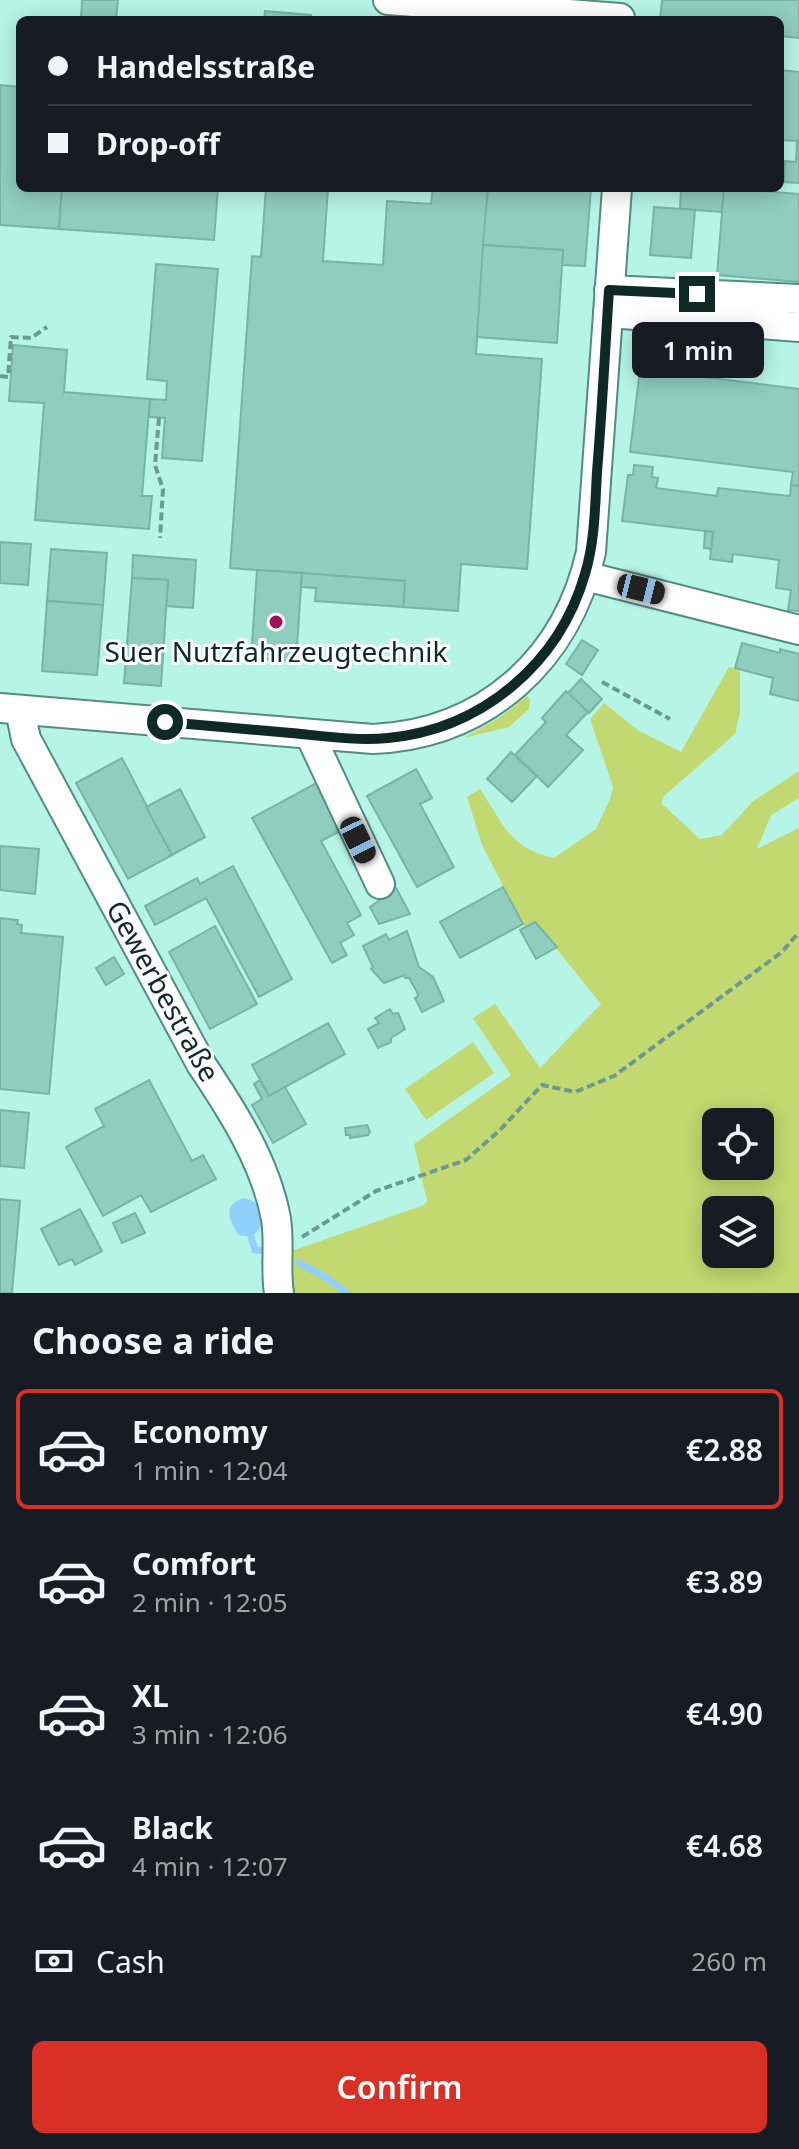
<!DOCTYPE html>
<meta charset="utf-8">
<style>
body{margin:0;font-family:"Noto Sans",sans-serif;background:#242831;color:#f1f3f6;height:100vh;display:flex;flex-direction:column;font-size:30px;white-space:nowrap}
*{box-sizing:border-box;margin:0}
p{font-size:26px;color:#9ea1a6}
.icon{flex:none;width:44px;height:44px;fill:none;stroke:currentColor;stroke-width:2;stroke-linecap:round;stroke-linejoin:round}
.map{position:relative;height:1293px;overflow:hidden}
.details{display:flex;flex-direction:column;background:#171b24;flex:1}
.details>*{flex:none}
.hud{position:absolute;left:16px;top:16px;width:768px;height:176px;border-radius:12px;box-shadow:0 4px 20px #0003;display:grid;align-content:center;height:176px;padding:0 32px;background:#171b24}
.fabs{position:absolute;left:702px;top:1108px;display:grid;gap:16px}
.fabs a{display:grid;place-items:center;width:72px;height:72px;border-radius:12px;background:#171b24;box-shadow:0 4px 20px #0003;font-size:40px}
.end{position:absolute;width:36px;height:36px;margin:-18px;border:10px solid #0f2924;background:#fff;box-shadow:0 0 0 4px #fff}
.from{border-radius:50%}
.bubble{position:absolute;height:56px;border-radius:12px;background:#171b24;box-shadow:0 4px 20px #0003;font-size:26px;font-weight:600;line-height:56px;text-align:center}
.car{position:absolute;width:24px;height:48px;margin:-24px -12px;border-radius:10px;box-shadow:0 0 6px 2px #0007;background:linear-gradient(#222 24%,#8ab4d8 0 40%,#222 0 76%,#8ab4d8 0 86%,#222 0)}
.hud b{display:flex;align-items:center;gap:28px;height:76px;font-size:30px}
.hud b+b{border-top:2px solid #363941}
.hud i{width:20px;height:20px;background:#f1f3f6}
ul{padding:0;list-style:none}
li{display:flex;align-items:center;gap:24px;height:120px;margin:0 16px 12px;padding:0 16px;border:4px solid transparent;border-radius:12px}
li div{flex:1}
li b{display:block;font-size:30px}
li em{font-style:normal;font-weight:600}
li.active{border-color:#d93025}
li>.icon{width:72px;height:72px;stroke-width:1.5}
h2{padding:0 32px;font-size:36px;line-height:96px}
.pay{display:flex;align-items:center;gap:20px;height:88px;padding:0 32px;font-size:30px}
.pay p{margin-inline-start:auto}
.action{display:flex;gap:16px;margin-top:auto;padding:16px 32px}
.action a{flex:1;height:92px;border-radius:12px;background:#d93025;color:#fff;font-size:32px;font-weight:600;line-height:92px;text-align:center}
.map>svg:first-child{display:block}
.green{fill:#c2d870;fill-rule:evenodd}
.water{fill:#92d0fc}
.lines{fill:none;stroke-linecap:round;stroke-linejoin:round}
.stream{stroke:#92d0fc;stroke-width:7}
.building{fill:#8fcdbf;stroke:#77b4a7;stroke-width:2}
.minor-casing{stroke:#518d81;stroke-width:32}
.path{stroke:#6c9a90;stroke-width:4;stroke-dasharray:8 4;stroke-linecap:butt}
.minor{stroke:#fff;stroke-width:28}
.route{stroke:#0f2924;stroke-width:10}
.poi-dot{fill:#a10f56;stroke:#fff;stroke-width:3}
.labels{text-anchor:middle;stroke-width:6;stroke-linejoin:round;paint-order:stroke}
.poi-label{font-size:28px;fill:#0f2924;stroke:#fff}
.street-label{font-size:28px;fill:#0f2924;stroke:#fff}
</style>
<div class="map">
<svg width="799" height="1293" viewBox="0 0 799 1293">
<rect width="100%" height="100%" fill="#b6f4e6"/>
<g class="green">
<path d="M729 667 740 671V712L735 734 663 797 662 804 700 839 722 835 753 801 799 771V798L771 815 757 849 799 828V1293H288L286 1253 424 1205 427 1201 414 1144 511 1075 473 1018 495 1004 540 1068 601 1004 535 922 526 927 523 924 482 845 467 797 480 789C503 823 510 849 554 858L596 829 610 799 613 787 590 719 604 703 639 731 681 752ZM716 1122H760V1166H716ZM716 1210H760V1254H716Z"/>
<path d="M527 696 530 699 529 709 509 727 464 738 502 716Z"/>
<path d="M473 1042 494 1073 426 1120 405 1089Z"/>
</g>
<path class="water" d="M243 1198C265 1201 269 1225 251 1237L239 1235C228 1220 223 1205 243 1198Z"/>
<g class="lines">
<g class="stream">
<path d="M251 1237 255 1250 268 1251"/>
<path d="M299 1263C316 1272 331 1279 346 1293"/>
</g>
</g>
<g class="building">
<path d="M82 0H118L116 20H81Z"/>
<path d="M662 0H799V38L780 36V20H660Z"/>
<path d="M390 10 517 20H390Z"/>
<path d="M265 11 311 15V20H264Z"/>
<path d="M780 70 799 72V141L780 140Z"/>
<path d="M0 85 20 87V188H62L59 229 0 225Z"/>
<path d="M797 141H799V183L784 182 785 161 796 162Z"/>
<path d="M62 188H218L214 240 59 229Z"/>
<path d="M266 188H328L323 261 383 265 387 201 431 204 433 188H488L476 354 542 359 527 569 461 564 458 611 403 607 405 581 230 568 252 256 261 257Z"/>
<path d="M488 188H591L585 266 562 265 563 250 483 245Z"/>
<path d="M681 188H724L722 212 680 209Z"/>
<path d="M724 188 799 194V282L717 275Z"/>
<path d="M654 207 695 210 691 258 650 255Z"/>
<path d="M483 245 563 250 557 343 477 337Z"/>
<path d="M156 264 218 269 202 461 162 458 165 418 149 417 150 399 166 400 167 381 147 379Z"/>
<path d="M13 345 67 350 64 392 150 399 142 496H152L149 529 35 520 44 403 9 401Z"/>
<path d="M640 369 799 389V486L791 485 793 472 630 452Z"/>
<path d="M634 465 653 467 652 477 658 478 656 488 717 496 718 488 790 496 791 485 799 486V611L788 610 791 590 776 588 779 560 733 554 732 562 710 559 713 532 622 521 628 475H633Z"/>
<path d="M705 531 713 532 711 549 704 548Z"/>
<path d="M0 542 31 544 28 585 0 583Z"/>
<path d="M51 549 107 553 103 605 47 601Z"/>
<path d="M133 555 196 560 193 608 166 606 168 580 132 578Z"/>
<path d="M257 570 302 573 296 661 251 658Z"/>
<path d="M302 573 405 581 403 607 315 601 316 588 301 587Z"/>
<path d="M132 578 168 580 161 686 124 683Z"/>
<path d="M47 601 103 605 97 675 42 671Z"/>
<path d="M582 640 598 650 582 675 566 664Z"/>
<path d="M742 643 780 653V649L799 654V701L770 694 773 678 735 668Z"/>
<path d="M581 679 602 699 589 713 568 693Z"/>
<path d="M566 691 588 712 566 735 583 750 548 787 515 755 546 722 542 718Z"/>
<path d="M511 752 537 776 512 802 487 779Z"/>
<path d="M122 758 172 855 128 879 76 783Z"/>
<path d="M416 769 432 798 420 804 454 867 417 887 367 796Z"/>
<path d="M320 781 346 828 321 841 361 915 347 923 354 935 340 943 347 955 332 963 252 818Z"/>
<path d="M180 789 205 837 172 855 146 807Z"/>
<path d="M0 846 39 849 35 894 0 890Z"/>
<path d="M233 866 292 979 259 997 206 898 155 925 145 906 197 878 200 884Z"/>
<path d="M503 887 523 924 460 958 440 922Z"/>
<path d="M396 888 410 914 379 924 370 907Z"/>
<path d="M0 918 18 920 17 924 22 925 21 933 63 937 49 1094 0 1089Z"/>
<path d="M535 922 557 947 536 959 520 930Z"/>
<path d="M215 926 257 1004 210 1029 169 952Z"/>
<path d="M407 931 419 967 433 977 444 1001 422 1012 415 998 418 996 417 992 409 978H405V975L384 983 371 969 373 967 363 946 386 934 389 940Z"/>
<path d="M114 957 124 974 106 985 96 968Z"/>
<path d="M390 1009 393 1014 398 1013 405 1029 391 1038V1042L378 1048 368 1029 379 1023 375 1018Z"/>
<path d="M328 1023 345 1054 269 1096 252 1065Z"/>
<path d="M149 1080 192 1161 203 1155 216 1179 151 1212 141 1195 103 1216 66 1147 104 1126 95 1109Z"/>
<path d="M260 1080 269 1096 285 1087 306 1124 273 1143 252 1105 262 1099 254 1084Z"/>
<path d="M0 1110 29 1113 24 1168 0 1166Z"/>
<path d="M367 1125 370 1132 368 1135 350 1138V1135H346L345 1128Z"/>
<path d="M0 1199 20 1201 12 1293H0Z"/>
<path d="M80 1209 102 1251 75 1265 72 1259 59 1265 41 1229Z"/>
<path d="M135 1213 145 1233 122 1243 113 1223Z"/>
</g>
<g class="lines">
<g class="minor-casing">
<g id="minor">
<path d="M388 0 620 18"/>
<path d="M609 290 799 299"/>
<path d="M608 313 799 327"/>
<path d="M585 576 799 630"/>
<path d="M0 708 373 739C485 734 567 660 591 552L617 188"/>
<path d="M20 710 26 739 201 1064C232 1110 266 1163 276 1219 280 1244 275 1269 279 1293"/>
<path d="M310 735 380 884"/>
</g>
</g>
<g class="path">
<path d="M0 376 8 377 11 337 31 338 47 327"/>
<path d="M159 418 155 465 163 489 160 538"/>
<path d="M602 682 670 719"/>
<path d="M302 1237 376 1191 466 1160 500 1130 542 1085 575 1092 614 1076 782 952 799 932"/>
</g>
<use href="#minor" class="minor"/>
</g>
<g class="lines">
<path class="route" d="M165 722C207 726 249 729 291 733 323 736 356 741 388 738 482 729 559 664 585 574 595 541 595 506 597 472 602 411 605 351 609 290L697 294"/>
</g>
<circle class="poi-dot" cx="276" cy="622" r="8"/>
<g class="labels">
<g class="poi-label">
<text x="276" y="662">Suer Nutzfahrzeugtechnik</text>
</g>
<g class="street-label">
<text transform="translate(163 991) rotate(61)" y="10">Gewerbestraße</text>
</g>
</g>
</svg>
<div class="fabs">
<a><svg class="icon" aria-label="locate" viewBox="0 0 24 24"><circle cx="12" cy="12" r="6"/><path d="M12 2v4M12 18v4M2 12h4M18 12h4"/></svg></a>
<a><svg class="icon" aria-label="layers" viewBox="0 0 24 24"><path d="M12 4l9 5-9 5-9-5zM3 14l9 5 9-5"/></svg></a>
</div>
<i class="end from" style="left:165px;top:722px"></i>
<i class="end" style="left:697px;top:294px"></i>
<div class="bubble" style="left:632px;top:322px;width:132px">1 min</div>
<i class="car" style="left:641px;top:589px;rotate:104deg"></i>
<i class="car" style="left:358px;top:840px;rotate:154deg"></i>
<div class="hud">
<b><i class="from"></i>Handelsstraße</b>
<b><i></i>Drop-off</b>
</div>
</div>
<section class="details">
<h2>Choose a ride</h2>
<ul>
<li class="active"><svg class="icon" aria-label="car" viewBox="0 0 24 24"><path d="M5 17H2v-5l4-1 3-4h7l3 4 3 1v5h-3M9 17h6M6 11h13"/><circle cx="7" cy="17" r="2"/><circle cx="17" cy="17" r="2"/></svg><div><b>Economy</b><p>1 min · 12:04</p></div><em>€2.88</em></li>
<li><svg class="icon" aria-label="car" viewBox="0 0 24 24"><path d="M5 17H2v-5l4-1 3-4h7l3 4 3 1v5h-3M9 17h6M6 11h13"/><circle cx="7" cy="17" r="2"/><circle cx="17" cy="17" r="2"/></svg><div><b>Comfort</b><p>2 min · 12:05</p></div><em>€3.89</em></li>
<li><svg class="icon" aria-label="car" viewBox="0 0 24 24"><path d="M5 17H2v-5l4-1 3-4h7l3 4 3 1v5h-3M9 17h6M6 11h13"/><circle cx="7" cy="17" r="2"/><circle cx="17" cy="17" r="2"/></svg><div><b>XL</b><p>3 min · 12:06</p></div><em>€4.90</em></li>
<li><svg class="icon" aria-label="car" viewBox="0 0 24 24"><path d="M5 17H2v-5l4-1 3-4h7l3 4 3 1v5h-3M9 17h6M6 11h13"/><circle cx="7" cy="17" r="2"/><circle cx="17" cy="17" r="2"/></svg><div><b>Black</b><p>4 min · 12:07</p></div><em>€4.68</em></li>
</ul>
<div class="pay"><svg class="icon" aria-label="cash" viewBox="0 0 24 24"><path d="M3 7h18v10H3z"/><circle cx="12" cy="12" r="2"/></svg>Cash<p>260 m</p></div>
<div class="action"><a>Confirm</a></div>
</section>
